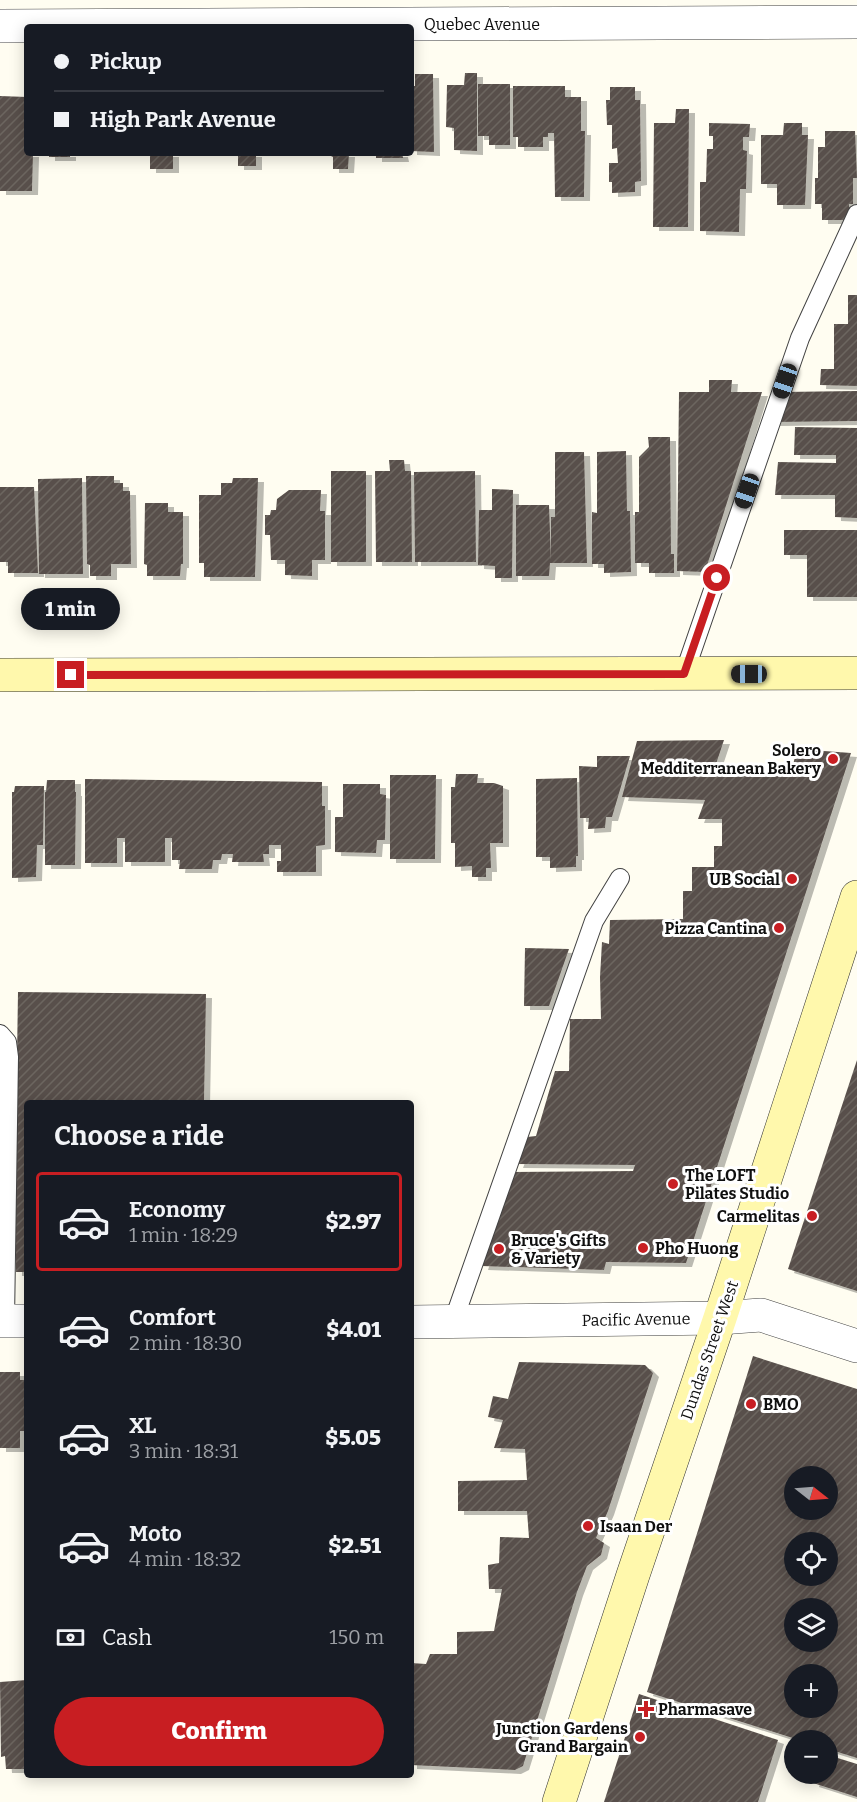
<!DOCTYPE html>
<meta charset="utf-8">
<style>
body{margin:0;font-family:Bitter,serif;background:#20242c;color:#f1f3f6;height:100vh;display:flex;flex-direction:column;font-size:22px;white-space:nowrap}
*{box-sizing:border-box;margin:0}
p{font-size:20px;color:#9ea1a6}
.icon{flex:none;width:33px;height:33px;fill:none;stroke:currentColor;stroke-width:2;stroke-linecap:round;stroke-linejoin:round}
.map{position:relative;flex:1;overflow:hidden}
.sheet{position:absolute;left:24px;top:1100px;width:390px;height:678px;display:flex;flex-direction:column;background:#171b24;border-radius:6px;box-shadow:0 3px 15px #0003}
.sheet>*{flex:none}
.hud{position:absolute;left:24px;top:24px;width:390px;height:132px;border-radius:6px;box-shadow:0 3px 15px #0003;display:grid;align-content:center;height:132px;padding:0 30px;background:#171b24}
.needle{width:39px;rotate:107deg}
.controls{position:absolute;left:784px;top:1466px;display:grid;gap:12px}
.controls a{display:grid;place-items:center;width:54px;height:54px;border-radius:50%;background:#171b24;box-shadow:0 3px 15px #0003;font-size:30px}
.end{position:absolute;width:27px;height:27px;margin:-14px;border:8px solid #c81e22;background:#fff;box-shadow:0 0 0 3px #fff}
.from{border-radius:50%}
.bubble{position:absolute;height:42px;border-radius:21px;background:#171b24;box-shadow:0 3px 15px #0003;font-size:20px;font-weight:800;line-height:42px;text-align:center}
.car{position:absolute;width:18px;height:36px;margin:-18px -9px;border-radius:8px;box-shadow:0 0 4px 2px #0007;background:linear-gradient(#222 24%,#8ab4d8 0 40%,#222 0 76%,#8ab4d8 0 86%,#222 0)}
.hud b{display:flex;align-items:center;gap:21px;height:57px;font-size:22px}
.hud b+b{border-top:2px solid #363941}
.hud i{width:15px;height:15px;background:#f1f3f6}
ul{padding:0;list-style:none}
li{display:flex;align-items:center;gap:18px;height:99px;margin:0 12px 9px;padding:0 18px;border:3px solid transparent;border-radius:6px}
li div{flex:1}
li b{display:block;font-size:22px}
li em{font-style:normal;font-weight:800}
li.on{border-color:#c81e22}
li>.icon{width:54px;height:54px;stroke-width:1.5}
h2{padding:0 30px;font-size:27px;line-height:72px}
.pay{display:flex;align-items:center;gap:15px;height:66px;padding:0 30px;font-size:22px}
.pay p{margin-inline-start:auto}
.primary-button{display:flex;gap:12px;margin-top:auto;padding:12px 30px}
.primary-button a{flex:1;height:69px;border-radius:36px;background:#c81e22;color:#fff;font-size:24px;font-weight:800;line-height:69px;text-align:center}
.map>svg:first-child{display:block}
.building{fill:url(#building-hatch);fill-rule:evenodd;filter:url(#shadow)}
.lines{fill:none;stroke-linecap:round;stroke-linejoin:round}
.lane-casing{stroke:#424242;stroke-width:20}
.street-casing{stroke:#424242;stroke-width:34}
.secondary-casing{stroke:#313131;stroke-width:34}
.lane{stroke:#fff;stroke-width:18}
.street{stroke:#fff;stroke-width:33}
.secondary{stroke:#fff8ac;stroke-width:33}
.route{stroke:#c81e22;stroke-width:8}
.poi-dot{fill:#c81e22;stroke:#fff;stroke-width:2}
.labels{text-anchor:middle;stroke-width:6;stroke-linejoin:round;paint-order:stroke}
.street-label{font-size:16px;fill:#0f0f0f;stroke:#fff}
.poi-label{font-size:16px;font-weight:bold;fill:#0f0f0f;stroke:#fff;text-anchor:start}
</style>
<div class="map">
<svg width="857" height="1802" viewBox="0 0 857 1802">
<defs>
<pattern id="building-hatch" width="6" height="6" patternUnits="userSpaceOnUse" patternTransform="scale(1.5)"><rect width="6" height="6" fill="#59504b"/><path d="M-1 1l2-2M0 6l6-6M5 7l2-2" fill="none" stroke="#6c6561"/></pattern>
<filter id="shadow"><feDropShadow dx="6" dy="4" stdDeviation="0" flood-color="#0004"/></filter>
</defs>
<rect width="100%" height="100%" fill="#fffdf1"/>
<g class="building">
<path d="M465 73H477V151L454 150V128L446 127 447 85H464Z"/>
<path d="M415 74H433L434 152 411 151V86H415Z"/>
<path d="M478 84H510V145H489V136H478Z"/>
<path d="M513 86H565V97H581V131H585L584 197H555L554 133H548V137H543V147H518V137H513Z"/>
<path d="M610 87H635V100H640L641 181 635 182V192L612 193V182H609V163H618L617 148 612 149V125H607L606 100H610Z"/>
<path d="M0 96 27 97V153H33L32 191H0Z"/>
<path d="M676 109H689L688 227H653L654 123H675Z"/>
<path d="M709 123 750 124 749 137H743V150L747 151 746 189H740L739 232 700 231V182H706L707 149H713V136H709Z"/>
<path d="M784 123H802V135H808L805 205H777V184H761V135H783Z"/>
<path d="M825 131H855L857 178H853V204H849V220H822V204H815V178H818V147H825Z"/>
<rect x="49" y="153" width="21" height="4"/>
<rect x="150" y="153" width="23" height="16"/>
<rect x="238" y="153" width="18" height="13"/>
<path d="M331 153H349L348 169H333V157L331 156Z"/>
<path d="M376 153H402L403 158H376Z"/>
<path d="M848 295H857V386L820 385 821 369H834V324H848Z"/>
<path d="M709 380H732L731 392H762L705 572 677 571 679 392H709Z"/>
<path d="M857 391V421L774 422 782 392Z"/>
<path d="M795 427 857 428V518L835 517V495H775L778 462 836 463V455H794Z"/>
<path d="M648 437H670L671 554H674V573H649V563H635V512H639V457L649 447Z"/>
<path d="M626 451 627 511H630L631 572 604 573V564H592V512L597 513V452Z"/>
<path d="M555 452H584L587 563H550L549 576H516V505H549L551 560V517H555Z"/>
<path d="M389 460H404L405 471H411L412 562H376L375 471H390Z"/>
<rect x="331" y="471" width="35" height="91"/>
<path d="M475 471 476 562H415L414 472Z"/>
<path d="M86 476H114V483H123V491H130L131 564H111V576H90V565L87 564Z"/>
<path d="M82 478 83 574H39L38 479Z"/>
<path d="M233 478H258L255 577H204V563H199V495H221V483H232Z"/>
<path d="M0 487H34L38 573H8V562H0Z"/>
<path d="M492 489 513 490 512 578H495V566L478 565 479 510H492Z"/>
<path d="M289 490H321L320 511H325V560H312V576L285 575V560H271L270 535H265V515H270L271 510H276L277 499Z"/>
<path d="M145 503H168V512H183V564H181L180 576H147V565L144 564Z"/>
<path d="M784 530H857V597H807V555H784Z"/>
<path d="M724 740 714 770 792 769 797 749 851 753 686 1263 606 1262 604 1270 482 1266 512 1172 633 1171 635 1165 517 1164 527 1137 536 1136 555 1071H569L570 1019H601L600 977 602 942 609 944 610 920 683 919V891H692V867H714V846H722V819H698L705 800 622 797 637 741Z"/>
<path d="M597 756H630L612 817H606L605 828 588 829 589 818H580L579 766 597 767Z"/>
<path d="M456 774H478L477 783H494L503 786V843H490L491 868H486V877H472V866L455 867V843H451V787H455Z"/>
<path d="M390 775H436L435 859H390Z"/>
<path d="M577 778 578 856H576V867L550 868V857H536V779Z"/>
<path d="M85 779 322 782V806H325V845L316 846V872H277V861H281V845H269V854H263L264 862H232L233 854H222L221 860H213L212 869H179L180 860H172V838H165V862H125V838H117V863H85Z"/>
<path d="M47 780H75V792H76L75 865H45V792H46Z"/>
<path d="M343 784H380V794L386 795 385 840H377L376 853 335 852V817H343Z"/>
<path d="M15 786H44L43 845H37L36 877 12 878V792H14Z"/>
<path d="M525 948 569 949 549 1006H524Z"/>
<path d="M18 992 206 994 204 1102H27V1272H16V1250L14 1249Z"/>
<path d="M857 1060V1291L788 1269Z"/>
<path d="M753 1356 857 1389V1758L828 1749V1740H799L647 1692ZM795 1476H828V1509H795ZM795 1542H828V1575H795ZM795 1608H828V1641H795ZM795 1674H828V1707H795Z"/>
<path d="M519 1362 645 1365 653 1373 608 1511 596 1538 604 1543 601 1555 587 1566 577 1592 523 1766 515 1770 411 1765V1663L426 1664 430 1654H457V1632L494 1631 502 1589H489L488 1565 499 1563 500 1537 529 1538 527 1511H458V1481L527 1480 525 1449 494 1448 503 1420 488 1417 493 1396 508 1399Z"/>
<path d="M0 1372H20V1380H25V1431H20V1448H0Z"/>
<path d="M27 1680V1769H6L5 1756 1 1757 0 1682Z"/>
<path d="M639 1694 778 1740 758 1802H604Z"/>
<path d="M828 1755 857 1764V1797L813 1783 816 1773H828Z"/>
</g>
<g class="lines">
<g class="lane-casing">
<g id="lane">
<path d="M684 674 800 338 857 214"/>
<path d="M0 1034 7 1042 9 1057 5 1321"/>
<path d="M453 1322 594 921 620 878"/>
</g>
</g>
<g class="street-casing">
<g id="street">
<path d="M0 26 857 22"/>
<path d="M0 1321H27"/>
<path d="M411 1322 720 1318 761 1315 857 1346"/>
</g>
</g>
<g class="secondary-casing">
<g id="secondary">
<path d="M0 675 857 673"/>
<path d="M559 1802 633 1575 720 1318 857 897"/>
</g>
</g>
<use href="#lane" class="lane"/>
<use href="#street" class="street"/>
<use href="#secondary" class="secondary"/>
</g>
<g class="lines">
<path class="route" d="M71 675 684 674 717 578"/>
</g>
<g class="poi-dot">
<circle cx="833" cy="759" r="6"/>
<circle cx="792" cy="879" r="6"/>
<circle cx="779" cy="928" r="6"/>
<circle cx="673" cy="1184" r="6"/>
<circle cx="812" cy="1216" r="6"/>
<circle cx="643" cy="1248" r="6"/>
<circle cx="499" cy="1249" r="6"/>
<circle cx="751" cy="1404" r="6"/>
<circle cx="588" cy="1526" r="6"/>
<path d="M643 1700h6v6h6v6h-6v6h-6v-6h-6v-6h6z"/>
<circle cx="640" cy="1737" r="6"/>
</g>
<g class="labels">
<g class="street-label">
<text x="482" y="30">Quebec Avenue</text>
<text transform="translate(636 1319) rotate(-1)" y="6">Pacific Avenue</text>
<text transform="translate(709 1350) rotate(-71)" y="6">Dundas Street West</text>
</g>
<g class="poi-label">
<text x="821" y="756" text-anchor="end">Solero<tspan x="821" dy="18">Medditerranean Bakery</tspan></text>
<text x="780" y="885" text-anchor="end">UB Social</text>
<text x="767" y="934" text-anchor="end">Pizza Cantina</text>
<text x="685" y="1181">The LOFT<tspan x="685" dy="18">Pilates Studio</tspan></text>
<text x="800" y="1222" text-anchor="end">Carmelitas</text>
<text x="511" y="1246">Bruce's Gifts<tspan x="511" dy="18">&amp; Variety</tspan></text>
<text x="655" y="1254">Pho Huong</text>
<text x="763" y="1410">BMO</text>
<text x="600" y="1532">Isaan Der</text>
<text x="658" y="1715">Pharmasave</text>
<text x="628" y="1734" text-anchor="end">Junction Gardens<tspan x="628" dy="18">Grand Bargain</tspan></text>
</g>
</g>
</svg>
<div class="controls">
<a><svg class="needle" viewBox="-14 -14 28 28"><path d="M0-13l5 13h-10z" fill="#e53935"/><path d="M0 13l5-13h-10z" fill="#9ea1a6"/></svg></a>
<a><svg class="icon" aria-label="locate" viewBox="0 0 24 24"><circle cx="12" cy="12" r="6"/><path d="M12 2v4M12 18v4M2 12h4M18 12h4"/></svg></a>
<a><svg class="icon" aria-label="layers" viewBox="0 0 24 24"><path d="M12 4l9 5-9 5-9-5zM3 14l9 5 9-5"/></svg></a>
<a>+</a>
<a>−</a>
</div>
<i class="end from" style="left:717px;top:578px"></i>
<i class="end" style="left:71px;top:675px"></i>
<div class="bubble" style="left:21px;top:588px;width:99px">1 min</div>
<i class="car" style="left:785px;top:381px;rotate:199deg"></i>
<i class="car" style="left:747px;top:491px;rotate:199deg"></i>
<i class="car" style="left:749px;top:674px;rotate:270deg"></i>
<div class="hud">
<b><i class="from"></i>Pickup</b>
<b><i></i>High Park Avenue</b>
</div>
<section class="sheet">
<h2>Choose a ride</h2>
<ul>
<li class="on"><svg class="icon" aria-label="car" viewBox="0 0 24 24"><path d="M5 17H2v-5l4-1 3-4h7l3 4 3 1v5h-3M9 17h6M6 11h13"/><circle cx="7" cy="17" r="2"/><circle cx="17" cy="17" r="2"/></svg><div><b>Economy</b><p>1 min · 18:29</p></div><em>$2.97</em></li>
<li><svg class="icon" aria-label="car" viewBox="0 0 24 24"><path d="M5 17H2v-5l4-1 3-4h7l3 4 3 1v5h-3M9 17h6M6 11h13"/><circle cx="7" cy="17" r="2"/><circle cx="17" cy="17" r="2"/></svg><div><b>Comfort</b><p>2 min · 18:30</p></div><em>$4.01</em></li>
<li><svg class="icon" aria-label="car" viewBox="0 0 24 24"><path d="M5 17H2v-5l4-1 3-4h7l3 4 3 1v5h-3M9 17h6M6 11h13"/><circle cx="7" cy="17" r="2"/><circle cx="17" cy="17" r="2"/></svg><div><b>XL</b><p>3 min · 18:31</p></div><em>$5.05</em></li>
<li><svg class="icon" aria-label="car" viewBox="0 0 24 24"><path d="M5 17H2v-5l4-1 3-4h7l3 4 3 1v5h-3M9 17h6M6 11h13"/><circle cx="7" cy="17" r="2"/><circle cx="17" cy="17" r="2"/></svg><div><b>Moto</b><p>4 min · 18:32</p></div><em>$2.51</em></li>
</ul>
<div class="pay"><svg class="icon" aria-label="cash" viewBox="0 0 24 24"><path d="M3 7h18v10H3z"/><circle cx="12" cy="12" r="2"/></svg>Cash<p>150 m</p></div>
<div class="primary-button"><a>Confirm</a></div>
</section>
</div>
